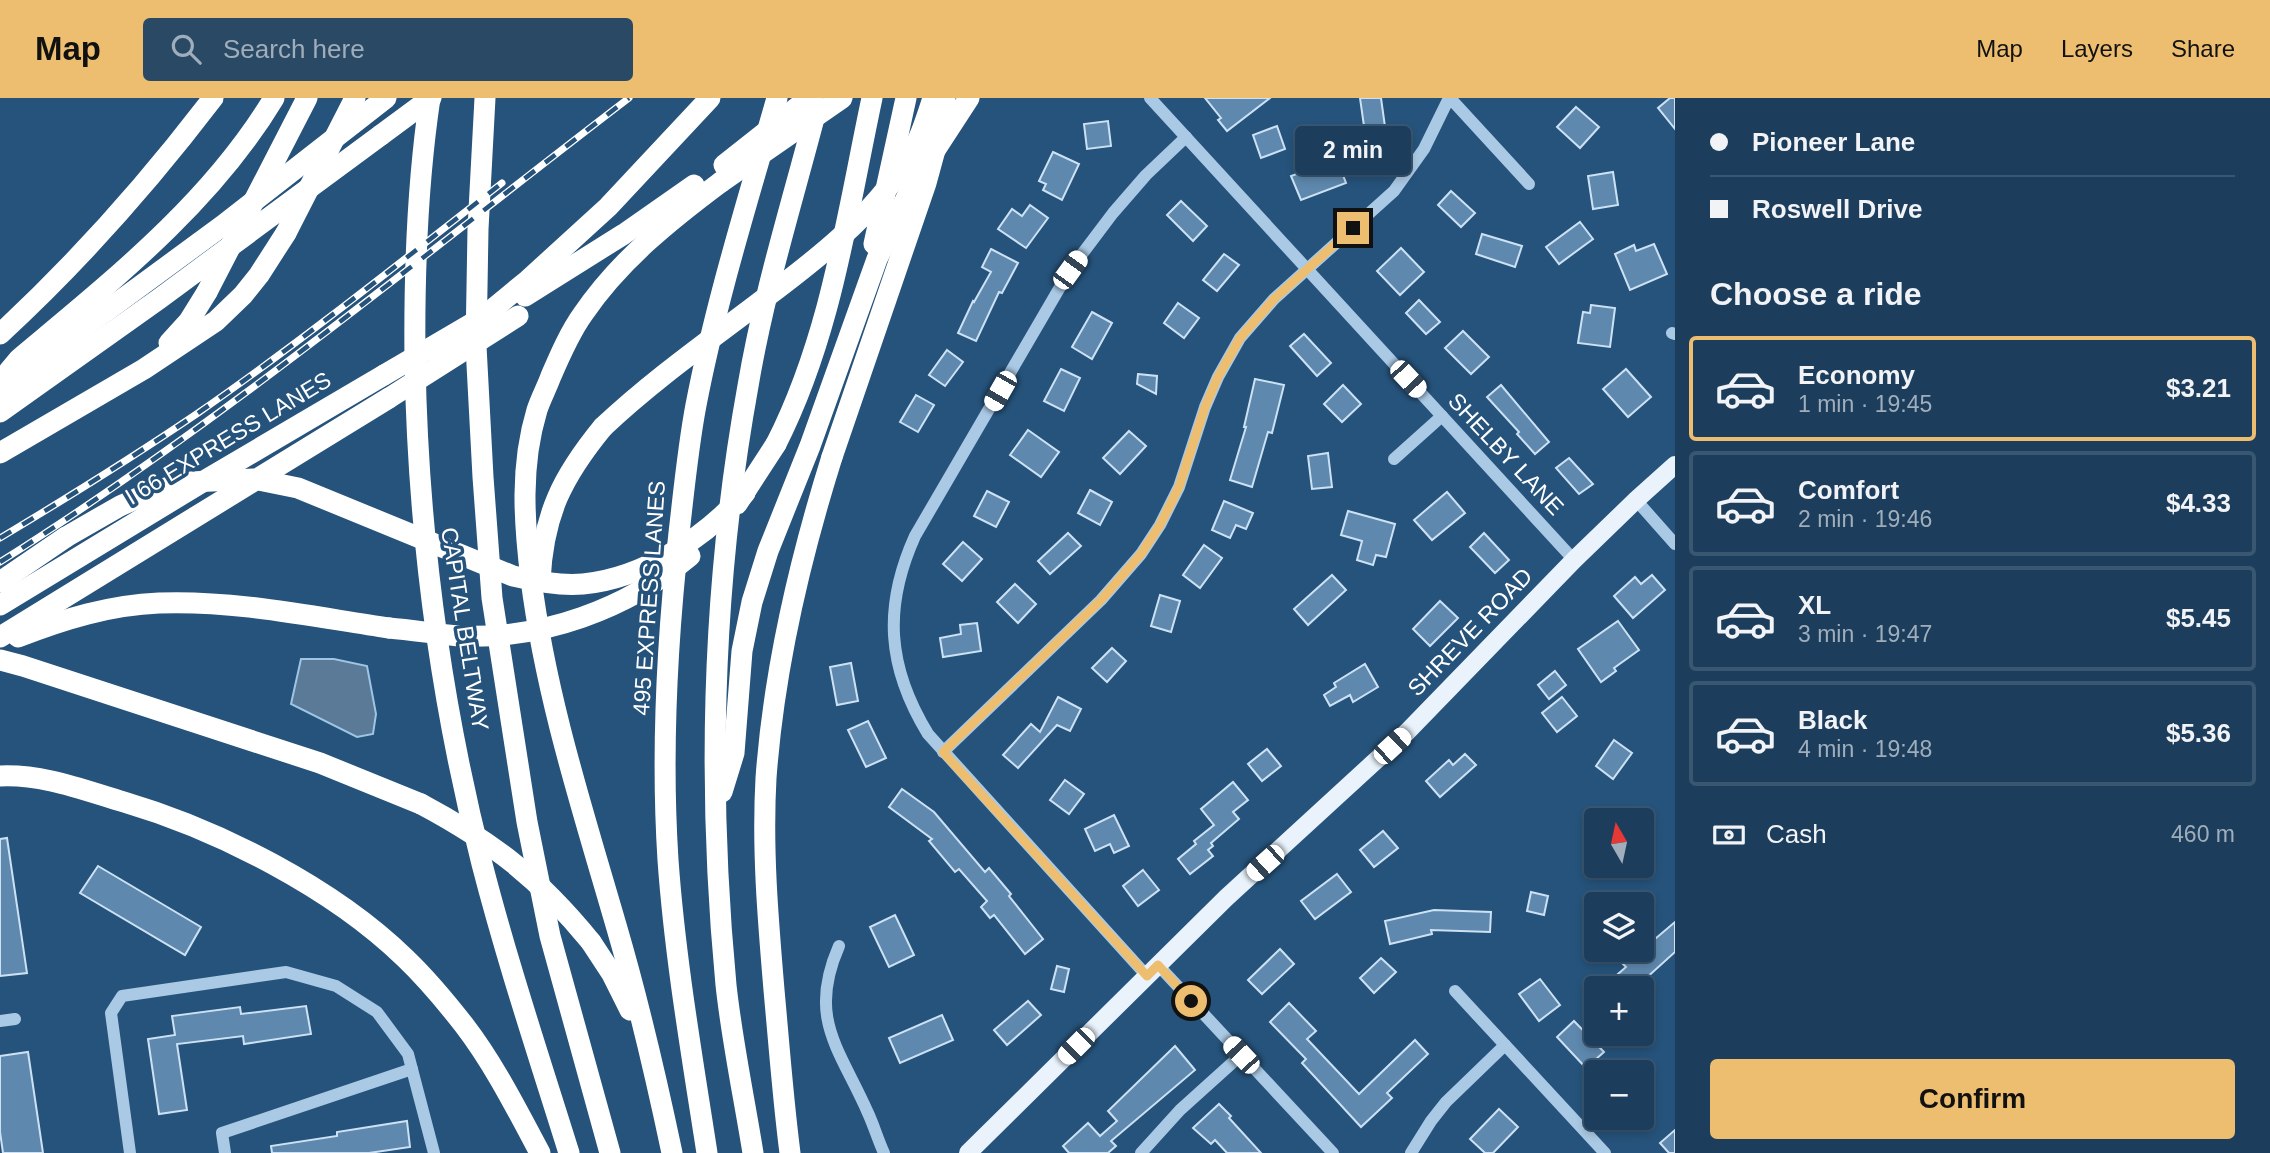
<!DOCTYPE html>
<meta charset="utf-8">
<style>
body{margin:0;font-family:Helvetica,sans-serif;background:#294965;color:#f1f3f6;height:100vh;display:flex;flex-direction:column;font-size:26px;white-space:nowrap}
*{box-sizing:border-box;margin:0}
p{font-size:23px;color:#a0aebb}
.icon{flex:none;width:38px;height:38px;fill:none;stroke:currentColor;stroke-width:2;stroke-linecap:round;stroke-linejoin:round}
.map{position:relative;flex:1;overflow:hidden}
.details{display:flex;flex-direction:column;background:#1c3e5c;width:595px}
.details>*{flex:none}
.top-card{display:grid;align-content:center;height:154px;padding:0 35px;background:#1c3e5c}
.needle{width:46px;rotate:351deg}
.tools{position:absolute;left:1584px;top:710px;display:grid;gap:14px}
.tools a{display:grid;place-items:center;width:70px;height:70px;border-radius:7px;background:#1c3e5c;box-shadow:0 4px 10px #0003,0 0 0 2px #3a5772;font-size:35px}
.end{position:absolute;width:32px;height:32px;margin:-16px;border:9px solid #edbe6f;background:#111;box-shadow:0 0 0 4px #111}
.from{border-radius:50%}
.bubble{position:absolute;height:49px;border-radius:7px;background:#1c3e5c;box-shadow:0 4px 10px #0003,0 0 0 2px #3a5772;font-size:23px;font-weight:700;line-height:49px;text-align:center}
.car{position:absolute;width:21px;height:42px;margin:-21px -10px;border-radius:9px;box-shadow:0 0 5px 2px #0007;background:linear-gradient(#fff 24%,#345 0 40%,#fff 0 76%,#345 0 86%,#fff 0)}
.top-card b{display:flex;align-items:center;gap:24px;height:66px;font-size:26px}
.top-card b+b{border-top:2px solid #3a5772}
.top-card i{width:18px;height:18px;background:#f1f3f6}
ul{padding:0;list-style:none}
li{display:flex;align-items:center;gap:21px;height:105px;margin:0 14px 10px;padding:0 21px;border:4px solid #3a5772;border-radius:7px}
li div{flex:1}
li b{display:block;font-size:26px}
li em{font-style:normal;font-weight:700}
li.on{border-color:#edbe6f}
li>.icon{width:63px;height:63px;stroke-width:1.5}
h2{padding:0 35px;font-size:32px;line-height:84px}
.pay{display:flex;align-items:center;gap:18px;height:77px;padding:0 35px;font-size:26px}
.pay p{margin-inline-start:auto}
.cta{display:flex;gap:14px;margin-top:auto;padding:14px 35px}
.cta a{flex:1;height:80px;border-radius:7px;background:#edbe6f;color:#111;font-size:28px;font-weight:700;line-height:80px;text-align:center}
header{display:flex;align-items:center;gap:42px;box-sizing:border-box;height:98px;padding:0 35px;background:#edbe6f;color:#111}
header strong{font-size:33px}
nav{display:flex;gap:38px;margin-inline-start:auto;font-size:24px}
.search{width:490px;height:63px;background:#294965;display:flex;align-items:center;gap:18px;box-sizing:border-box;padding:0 24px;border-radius:7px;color:#a0aebb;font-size:26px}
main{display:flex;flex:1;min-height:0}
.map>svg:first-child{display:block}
.water{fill:#5a7a97;stroke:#9ec5e5;stroke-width:2}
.building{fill:#5e88ad;stroke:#cce2f4;stroke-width:2}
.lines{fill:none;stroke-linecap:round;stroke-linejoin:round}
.minor{stroke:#aac9e4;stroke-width:12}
.major{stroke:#eaf3fc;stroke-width:18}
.highway{stroke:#fff;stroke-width:21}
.rail-casing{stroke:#fff;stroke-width:7}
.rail{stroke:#26537b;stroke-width:4.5;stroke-dasharray:13;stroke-linecap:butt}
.highway-bridge{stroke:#fff;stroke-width:21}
.route{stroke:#edbe6f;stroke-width:9}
.labels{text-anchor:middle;stroke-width:7;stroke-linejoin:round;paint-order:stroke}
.street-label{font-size:23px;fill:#fff;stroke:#26537b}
</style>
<header>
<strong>Map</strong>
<div class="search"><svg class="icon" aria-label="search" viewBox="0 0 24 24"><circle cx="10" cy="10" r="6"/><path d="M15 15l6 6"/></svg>Search here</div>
<nav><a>Map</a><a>Layers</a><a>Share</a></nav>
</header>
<main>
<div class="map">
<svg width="1675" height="1055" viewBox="0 0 1675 1055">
<rect width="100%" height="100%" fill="#26537b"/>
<path class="water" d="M301 561H334L367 568 376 616 373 636 357 639 291 606Z"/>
<g class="building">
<path d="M1205 0H1270L1227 33 1218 22 1221 20Z"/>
<path d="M1360 0H1381L1387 43 1357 47 1355 30 1364 28Z"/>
<path d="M1670 0H1675V31L1658 10Z"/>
<path d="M1576 9 1599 29 1580 50 1557 29Z"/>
<path d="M1108 23 1111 48 1087 51 1084 26Z"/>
<path d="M1277 28 1285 51 1261 60 1253 37Z"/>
<path d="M1053 54 1079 66 1062 102 1043 92 1046 86 1039 83Z"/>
<path d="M1334 54 1346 85 1301 102 1291 78 1308 72 1305 65Z"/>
<path d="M1613 74 1618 107 1593 111 1588 78Z"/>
<path d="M1451 93 1475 115 1461 129 1438 107Z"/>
<path d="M1181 103 1207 128 1193 143 1167 117Z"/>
<path d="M1030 107 1048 120 1026 150 998 131 1012 111 1022 118Z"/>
<path d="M1580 124 1593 141 1559 166 1546 149Z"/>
<path d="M1482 136 1522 148 1515 169 1476 156Z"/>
<path d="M1654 146 1667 176 1630 192 1615 156 1634 147 1636 153Z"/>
<path d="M1401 150 1424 174 1400 197 1377 173Z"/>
<path d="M991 151 1018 165 1002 195 999 194 976 243 958 235 973 203 974 204 991 174 982 169Z"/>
<path d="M1224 156 1239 167 1217 193 1203 182Z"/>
<path d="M1419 202 1440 224 1426 236 1406 215Z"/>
<path d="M1178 205 1199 220 1184 240 1164 225Z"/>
<path d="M1591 207 1615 210 1610 249 1578 245 1583 214 1590 215Z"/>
<path d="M1092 214 1112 225 1092 261 1072 249Z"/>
<path d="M1463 233 1489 259 1471 276 1445 250Z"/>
<path d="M1304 236 1331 265 1317 278 1290 248Z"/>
<path d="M947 252 963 264 945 288 929 277Z"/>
<path d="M1061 271 1080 280 1064 313 1044 303Z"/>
<path d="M1626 271 1651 299 1628 319 1603 291Z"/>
<path d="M1138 276 1157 278 1156 296 1137 286Z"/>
<path d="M1255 281 1284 287 1272 335 1268 334 1252 389 1230 382 1246 329H1244Z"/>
<path d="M1343 287 1361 306 1342 324 1324 306Z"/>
<path d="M1501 287 1549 344 1535 356 1517 336 1519 334 1487 299Z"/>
<path d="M916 297 934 307 918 334 900 324Z"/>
<path d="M1028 332 1059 354 1041 379 1010 357Z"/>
<path d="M1129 333 1146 348 1120 376 1103 360Z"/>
<path d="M1328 355 1332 389 1312 391 1308 358Z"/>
<path d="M1569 360 1593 386 1579 396 1556 370Z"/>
<path d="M1090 392 1112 404 1100 427 1078 415Z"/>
<path d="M987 393 1009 404 996 429 974 418Z"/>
<path d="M1447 394 1465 415 1432 442 1414 422Z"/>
<path d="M1224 403 1253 415 1246 431 1236 427 1230 440 1212 432Z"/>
<path d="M1348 413 1395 426 1386 459 1376 457 1373 467 1357 462 1362 443 1341 437Z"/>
<path d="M1068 435 1081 448 1050 476 1038 463Z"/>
<path d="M1484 435 1509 462 1495 475 1470 449Z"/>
<path d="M963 444 982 461 962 483 943 466Z"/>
<path d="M1204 447 1222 460 1200 490 1183 477Z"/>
<path d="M1332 477 1346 492 1308 527 1294 511Z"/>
<path d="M1652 477 1665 492 1633 520 1614 498 1635 479 1641 486Z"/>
<path d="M1015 486 1036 506 1018 525 997 504Z"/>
<path d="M1160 497 1180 503 1171 534 1151 528Z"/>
<path d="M1440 503 1458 520 1430 548 1413 531Z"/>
<path d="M1618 523 1639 552 1614 570 1616 573 1601 584 1578 551Z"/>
<path d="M977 525 981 553 943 559 940 540 961 536 960 527Z"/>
<path d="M1112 550 1126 563 1107 584 1092 570Z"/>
<path d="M851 565 858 603 837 607 830 569Z"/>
<path d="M1365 566 1378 589 1353 604 1350 597 1330 608 1324 597 1336 589 1334 585Z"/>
<path d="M1555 573 1566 587 1549 601 1538 587Z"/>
<path d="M1058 599 1081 611 1070 633 1057 627 1018 670 1003 657 1031 626 1040 634Z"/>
<path d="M1562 599 1577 618 1557 634 1542 615Z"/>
<path d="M868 623 886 660 866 669 848 632Z"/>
<path d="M1614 642 1632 655 1613 681 1596 668Z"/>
<path d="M1267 651 1281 668 1262 683 1248 666Z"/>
<path d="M1465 656 1476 667 1440 699 1426 683 1449 662 1453 667Z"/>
<path d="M1065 682 1084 696 1069 716 1050 702Z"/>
<path d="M1233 684 1248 702 1233 714 1239 721 1211 745 1213 748 1208 752 1213 758 1190 776 1178 761 1196 746 1194 743 1214 727 1201 711Z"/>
<path d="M902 691 934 714 985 774 989 770 1011 796 1009 798 1043 841 1025 856 994 817 990 820 981 809 987 803 959 771 955 774 929 743 932 741 889 709Z"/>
<path d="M1114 717 1129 748 1114 755 1110 746 1095 753 1085 731Z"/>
<path d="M1383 733 1398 750 1374 769 1360 752Z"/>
<path d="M7 740 27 875 0 878V741Z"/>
<path d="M98 768 201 829 185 857 80 795Z"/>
<path d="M1143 772 1159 792 1138 808 1123 788Z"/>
<path d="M1337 776 1351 794 1315 821 1301 803Z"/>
<path d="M1531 794 1548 798 1544 817 1527 813Z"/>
<path d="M1434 812 1491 814 1490 834 1431 832 1432 836 1390 846 1385 823Z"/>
<path d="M895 817 914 857 889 869 870 829Z"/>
<path d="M1675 824V854L1644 882 1652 891H1620L1614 885 1620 879 1618 876 1626 869 1621 864 1634 852H1642Z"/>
<path d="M1280 851 1294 866 1262 896 1248 882Z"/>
<path d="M1381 860 1396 874 1374 895 1360 880Z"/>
<path d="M1057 868 1069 871 1064 894 1051 891Z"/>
<path d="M1540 881 1560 907 1539 923 1519 896Z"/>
<path d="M1028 903 1041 917 1007 947 994 932Z"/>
<path d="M1289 905 1316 933 1307 941 1359 996 1415 942 1428 956 1387 995 1392 1000 1361 1029 1302 965 1306 961 1270 924Z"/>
<path d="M306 908 311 936 244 946 243 938 177 946 187 1012 159 1016 148 941 175 937 172 918 240 909 241 916Z"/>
<path d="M942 917 953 942 900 965 889 940Z"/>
<path d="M1574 923 1604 954 1586 970 1557 939Z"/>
<path d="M1175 948 1195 972 1111 1043 1116 1048 1108 1055H1069L1063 1048 1088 1025 1100 1038 1117 1023 1108 1013Z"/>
<path d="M28 954 43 1055H3L0 1034V958Z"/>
<path d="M1219 1006 1231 1018 1229 1020 1261 1055H1227L1215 1042 1211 1046 1193 1030Z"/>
<path d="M1499 1011 1518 1029 1493 1055H1485L1470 1041Z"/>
<path d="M407 1023 410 1049 369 1055H272L271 1048 337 1038V1034Z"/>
<path d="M1675 1032V1055H1669L1660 1045Z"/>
</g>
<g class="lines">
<g class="minor">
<path d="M1150 0 1574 462"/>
<path d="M1450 0 1529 86"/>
<path d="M1672 235 1675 236"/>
<path d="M1394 361 1442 318"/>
<path d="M1636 402 1675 446"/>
<path d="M943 654 1101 502 1141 456 1160 427 1179 389 1205 309 1218 279 1240 240 1274 201 1394 93 1424 51 1449 0"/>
<path d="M839 848C807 921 840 951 868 1015 874 1028 878 1042 884 1055"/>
<path d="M1158 867 1333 1055"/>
<path d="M1147 878 928 636C887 569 883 509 915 438L1070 172 1113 115 1146 77 1186 39"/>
<path d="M1455 893 1605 1055"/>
<path d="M0 923 15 921"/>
<path d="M130 1055 111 915 122 898 286 874 336 888 377 914 408 956 434 1055"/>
<path d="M225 1055 222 1035 412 971"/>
<path d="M1141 1055 1180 1012 1241 957"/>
<path d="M1411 1055 1431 1023 1446 1004 1505 947"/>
</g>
<path class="major" d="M968 1055 1226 800 1407 634 1574 462 1636 402 1675 367"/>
<g class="highway">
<path d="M430 0C417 87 414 176 415 264 418 433 440 601 482 766 507 863 539 959 569 1055"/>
<path d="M485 0 478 131 476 248 483 379 492 500 527 724 550 838 610 1055"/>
<path d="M874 146 906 0"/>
<path d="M525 198 624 136 694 87"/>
<path d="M483 219 528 182 608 109 710 0"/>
<path d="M0 236C78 164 149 84 213 0"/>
<path d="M169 245 189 223 207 194"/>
<path d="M9 273 19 261C112 183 211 105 274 0"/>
<path d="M0 291 222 128 386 0"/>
<path d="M0 314 159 201 381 37"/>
<path d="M776 346C831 238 847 117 872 0"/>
<path d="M0 355 144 271 216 223 243 197 259 177 286 135"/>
<path d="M540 483C543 417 562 379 603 329"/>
<path d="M0 484 66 439"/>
<path d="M0 507 204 383 384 277"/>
<path d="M0 539 389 300"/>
<path d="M18 539C64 521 110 507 159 505 236 502 314 519 389 530"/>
<path d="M0 562 23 568 320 665 421 706"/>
<path d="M0 678C43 676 83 692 124 704 219 732 333 790 405 860 426 880 446 904 464 927 494 966 517 1012 540 1055"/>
<path d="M722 694 734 655 742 553 752 504 768 453 810 348 877 161 913 86 969 0"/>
<path d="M591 844 612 876 630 912"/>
<path d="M672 1055C656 979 638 902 616 827 583 713 546 600 531 481 524 424 520 368 537 312 541 300 547 289 551 278 560 257 570 234 583 216 619 163 670 122 721 84"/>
<path d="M707 1055C692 958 675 860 668 762 661 653 667 543 679 435 684 392 688 349 696 307 716 203 748 102 777 0"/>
<path d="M753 1055C744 999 732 943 726 887 707 687 712 486 748 288 764 193 793 102 817 9"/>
<path d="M790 1055C783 1001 779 946 774 892 768 821 762 751 766 680 774 570 799 464 832 359"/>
</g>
<g class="rail-casing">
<g id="rail">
<path d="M0 440C67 400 133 359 198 315 302 243 402 163 502 85"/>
<path d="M0 464C221 325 422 158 629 0"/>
</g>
</g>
<use href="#rail" class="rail"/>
<g class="highway-bridge">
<path d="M381 37 431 0"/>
<path d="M724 67 809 0"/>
<path d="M721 84 842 0"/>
<path d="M286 135 355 0"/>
<path d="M207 194 307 0"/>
<path d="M384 277 483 219"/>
<path d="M389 300 518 218"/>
<path d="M603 329C654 281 710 242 765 200 817 161 871 119 906 64 919 44 926 22 933 0"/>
<path d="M832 359 926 85 938 41 945 0"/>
<path d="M737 406 776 346"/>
<path d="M66 439 120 408 153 393 191 384 254 381 298 390 513 478C536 483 559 488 583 486 645 480 704 440 745 395"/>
<path d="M389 530C413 532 436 536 459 538 542 542 627 511 690 458"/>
<path d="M421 706C494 745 539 780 591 844"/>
</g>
</g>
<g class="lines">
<path class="route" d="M1191 903 1158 867 1147 878 943 654 1101 502 1141 456 1160 427 1179 389 1205 309 1218 279 1240 240 1274 201 1353 130"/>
</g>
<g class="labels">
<g class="street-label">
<text transform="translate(228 340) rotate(-31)" y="8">I 66 EXPRESS LANES</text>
<text transform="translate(1506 356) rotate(47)" y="8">SHELBY LANE</text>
<text transform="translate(649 500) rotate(-86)" y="8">495 EXPRESS LANES</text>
<text transform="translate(465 531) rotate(81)" y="8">CAPITAL BELTWAY</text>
<text transform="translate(1470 534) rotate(-46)" y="8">SHREVE ROAD</text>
</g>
</g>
</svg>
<div class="tools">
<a><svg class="needle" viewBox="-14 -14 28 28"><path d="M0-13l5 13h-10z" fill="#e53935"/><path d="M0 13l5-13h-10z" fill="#a0aebb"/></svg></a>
<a><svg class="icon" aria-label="layers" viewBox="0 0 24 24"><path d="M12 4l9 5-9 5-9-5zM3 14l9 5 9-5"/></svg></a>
<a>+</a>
<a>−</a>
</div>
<i class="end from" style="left:1191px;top:903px"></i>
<i class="end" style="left:1353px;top:130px"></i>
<div class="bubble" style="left:1295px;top:28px;width:116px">2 min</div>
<i class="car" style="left:1070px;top:172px;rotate:36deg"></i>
<i class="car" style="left:1408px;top:281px;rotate:137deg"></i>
<i class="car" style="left:1000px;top:293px;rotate:210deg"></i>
<i class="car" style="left:1392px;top:648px;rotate:47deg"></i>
<i class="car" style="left:1265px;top:765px;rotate:228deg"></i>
<i class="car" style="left:1076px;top:948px;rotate:225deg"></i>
<i class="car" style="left:1241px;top:957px;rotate:317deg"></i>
</div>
<section class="details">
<div class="top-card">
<b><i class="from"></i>Pioneer Lane</b>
<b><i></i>Roswell Drive</b>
</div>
<h2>Choose a ride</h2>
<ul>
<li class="on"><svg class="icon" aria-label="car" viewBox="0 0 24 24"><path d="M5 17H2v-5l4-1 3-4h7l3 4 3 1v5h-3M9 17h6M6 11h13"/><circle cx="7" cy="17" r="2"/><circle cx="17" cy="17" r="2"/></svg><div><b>Economy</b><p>1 min · 19:45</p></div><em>$3.21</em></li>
<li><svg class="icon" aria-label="car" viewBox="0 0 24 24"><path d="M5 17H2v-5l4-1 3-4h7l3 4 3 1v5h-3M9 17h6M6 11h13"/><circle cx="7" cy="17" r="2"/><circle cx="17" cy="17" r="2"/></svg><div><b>Comfort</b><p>2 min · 19:46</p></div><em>$4.33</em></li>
<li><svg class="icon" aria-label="car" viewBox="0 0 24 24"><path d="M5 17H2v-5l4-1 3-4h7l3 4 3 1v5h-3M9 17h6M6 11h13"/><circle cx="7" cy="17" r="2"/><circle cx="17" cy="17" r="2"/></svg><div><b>XL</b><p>3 min · 19:47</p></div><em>$5.45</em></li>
<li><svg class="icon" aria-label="car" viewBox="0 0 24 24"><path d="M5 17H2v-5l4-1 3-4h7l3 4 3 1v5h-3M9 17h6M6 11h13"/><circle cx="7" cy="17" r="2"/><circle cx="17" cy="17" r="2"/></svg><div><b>Black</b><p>4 min · 19:48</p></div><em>$5.36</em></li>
</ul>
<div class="pay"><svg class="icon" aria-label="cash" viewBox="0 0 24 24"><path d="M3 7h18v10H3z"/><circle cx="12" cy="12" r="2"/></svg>Cash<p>460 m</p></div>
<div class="cta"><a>Confirm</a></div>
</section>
</main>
